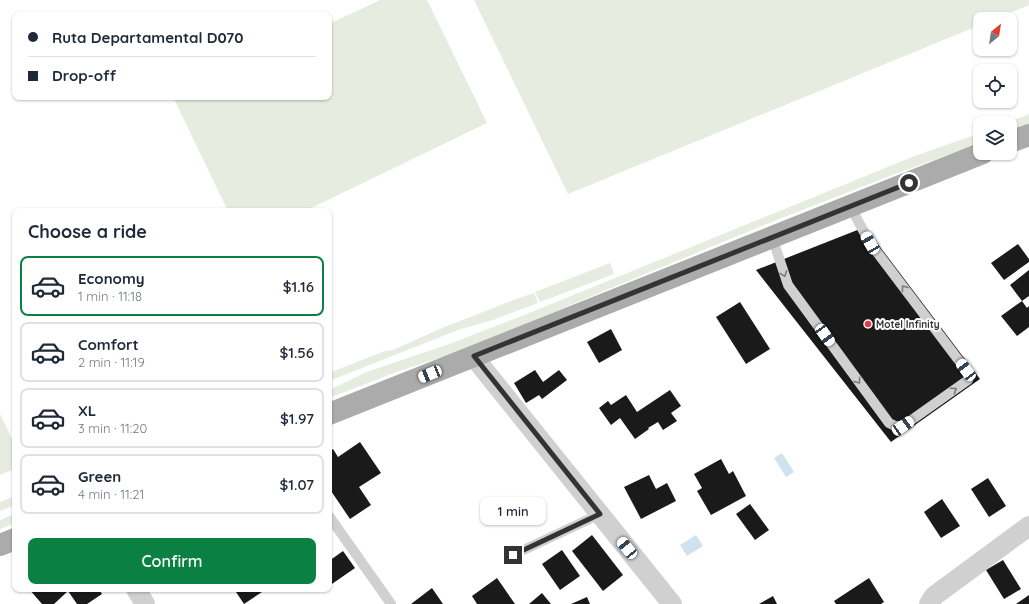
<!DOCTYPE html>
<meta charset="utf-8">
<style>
body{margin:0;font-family:Quicksand,sans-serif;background:#f6f6f7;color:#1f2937;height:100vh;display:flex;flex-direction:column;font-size:15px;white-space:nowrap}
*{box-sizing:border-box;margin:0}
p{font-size:13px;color:#747a83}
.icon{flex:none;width:22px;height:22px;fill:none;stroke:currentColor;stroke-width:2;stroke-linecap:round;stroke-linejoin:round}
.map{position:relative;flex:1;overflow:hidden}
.side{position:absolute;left:12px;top:208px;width:320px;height:384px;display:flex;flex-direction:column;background:#fff;border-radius:8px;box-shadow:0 1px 3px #0004}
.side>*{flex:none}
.top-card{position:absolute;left:12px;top:12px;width:320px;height:88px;border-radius:8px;box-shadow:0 1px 3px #0004;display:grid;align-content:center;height:88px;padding:0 16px;background:#fff}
.needle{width:26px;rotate:30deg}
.fabs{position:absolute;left:973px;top:12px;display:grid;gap:8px}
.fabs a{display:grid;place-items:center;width:44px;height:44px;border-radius:8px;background:#fff;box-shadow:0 1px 3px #0004;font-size:20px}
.end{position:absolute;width:18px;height:18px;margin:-9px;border:5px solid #333;background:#fff;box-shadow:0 0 0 2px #fff}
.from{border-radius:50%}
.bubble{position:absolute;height:28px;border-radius:8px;background:#fff;box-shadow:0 1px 3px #0004;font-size:13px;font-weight:600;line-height:28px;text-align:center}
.car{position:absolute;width:12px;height:24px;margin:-12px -6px;border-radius:5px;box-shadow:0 0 3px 1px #0007;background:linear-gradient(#fff 24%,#345 0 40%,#fff 0 76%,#345 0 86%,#fff 0)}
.top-card b{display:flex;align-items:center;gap:14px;height:38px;font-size:15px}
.top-card b+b{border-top:1px solid #e0e1e3}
.top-card i{width:10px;height:10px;background:#1f2937}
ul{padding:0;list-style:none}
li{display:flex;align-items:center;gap:12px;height:60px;margin:0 8px 6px;padding:0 8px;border:2px solid #e0e1e3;border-radius:8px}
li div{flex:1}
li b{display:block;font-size:15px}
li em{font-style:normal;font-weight:600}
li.on{border-color:#0b8043}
li>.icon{width:36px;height:36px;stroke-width:1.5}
h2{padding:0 16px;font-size:18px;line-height:48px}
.action{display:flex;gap:8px;margin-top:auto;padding:8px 16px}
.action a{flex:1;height:46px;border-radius:8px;background:#0b8043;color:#fff;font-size:16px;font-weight:600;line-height:46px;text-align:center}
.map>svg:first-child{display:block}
.green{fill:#e6ecdf}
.water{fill:#cfe2ee}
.building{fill:#1a1a1a}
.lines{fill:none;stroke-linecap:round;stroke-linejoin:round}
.lane{stroke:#d0d0d0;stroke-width:10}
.street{stroke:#d0d0d0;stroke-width:20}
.primary{stroke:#ababab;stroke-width:22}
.oneway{stroke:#7a7a7a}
.route{stroke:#333;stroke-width:5}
.poi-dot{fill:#e63946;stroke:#fff;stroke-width:1.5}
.labels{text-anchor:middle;stroke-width:4;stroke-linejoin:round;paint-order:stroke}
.poi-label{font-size:10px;font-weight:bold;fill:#333;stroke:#fff;text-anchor:start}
</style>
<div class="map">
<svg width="1029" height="604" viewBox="0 0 1029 604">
<rect width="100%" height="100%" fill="#fff"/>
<g class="green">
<path d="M380 0H427L487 123 305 211H228L174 99 178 97H329V24Z"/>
<path d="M474 0H1029V5L994 19H980V25L568 194Z"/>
<path d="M1029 114V124L1010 131V123H1007Z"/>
<path d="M980 133V143L895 174 774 221 599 293 469 348 399 371 329 398V390L367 372 449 344 522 316 912 157Z"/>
<path d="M610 263 614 274 540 302 535 292Z"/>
<path d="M534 293 538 303 493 320 458 330 329 381V373L385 351 393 350 442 328 519 298Z"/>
<path d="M0 414 15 445V469L0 475Z"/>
<path d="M15 496V505L0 511V502Z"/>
<path d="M15 514V523L0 529V520Z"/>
</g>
<g class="water">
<path d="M782 453 794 472 786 477 774 458Z"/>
<path d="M696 535 703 546 687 556 680 545Z"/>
</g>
<g class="building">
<path d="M865 227 980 379 891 442 756 270Z"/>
<path d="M1018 244 1029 259V262L1004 280 991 263Z"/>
<path d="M1029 270V296L1022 301 1010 285Z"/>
<path d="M1022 301 1027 308 1029 306V327L1017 336 1001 316Z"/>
<path d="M740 302 770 349 746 364 716 317Z"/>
<path d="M611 329 622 350 599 363 587 342Z"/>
<path d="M535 370 543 382 559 370 567 380 542 399 539 395 526 403 514 383Z"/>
<path d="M670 390 681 406 671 413 677 421 663 430 658 422 648 428 649 429 635 439 620 418 611 425 599 408 608 401 611 405 626 395 637 412Z"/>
<path d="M360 442 381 473 359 487 371 505 350 519 329 488V452L333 449 338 457Z"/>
<path d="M721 459 729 474 733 471 746 496 711 515 697 491 702 488 694 474Z"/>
<path d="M649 475 656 489 667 483 676 501 641 519 624 487Z"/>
<path d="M988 478 1006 506 989 517 971 489Z"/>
<path d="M942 499 960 526 941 538 924 512Z"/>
<path d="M750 504 769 530 755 540 736 514Z"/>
<path d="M592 535 623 575 603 591 572 551Z"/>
<path d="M562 550 580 576 560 590 542 564Z"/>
<path d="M343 551 355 568 329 586V561Z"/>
<path d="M1003 560 1021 589 1004 599 986 570Z"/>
<path d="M497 578 515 604H477L472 596Z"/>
<path d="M869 578 884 602 881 604H836L834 601Z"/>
<path d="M432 588 443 604H411Z"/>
<path d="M29 589H99L102 594 87 604H77L68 591 54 604H42Z"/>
<path d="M234 589H260L262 592 244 604Z"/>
<path d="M542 593 551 604H529Z"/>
<path d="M1029 595V604H1016Z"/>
<path d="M773 596 777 604H759Z"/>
<path d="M587 597 590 604H571Z"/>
</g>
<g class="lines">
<g class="lane">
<path d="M772 237 788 285 889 423 895 426H903L968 380 969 375 966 370 870 243 850 206"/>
<path d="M329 516 391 604"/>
<path d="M513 555 600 514"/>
</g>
<g class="street">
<path d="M473 356 672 604"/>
<path d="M136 589 145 604"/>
<path d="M929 604 934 596 1029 526"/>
</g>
<g class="primary">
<path d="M1010 142 1029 135"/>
<path d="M329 414 983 153"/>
<path d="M0 545 15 539"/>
</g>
</g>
<defs><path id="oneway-chevron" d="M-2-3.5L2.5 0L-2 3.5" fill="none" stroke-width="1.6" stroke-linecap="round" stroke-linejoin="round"/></defs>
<g class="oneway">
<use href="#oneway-chevron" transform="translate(784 274) rotate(70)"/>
<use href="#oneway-chevron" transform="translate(904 288) rotate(-127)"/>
<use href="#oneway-chevron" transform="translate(858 381) rotate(54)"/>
<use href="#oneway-chevron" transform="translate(954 390) rotate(-35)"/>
</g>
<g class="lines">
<path class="route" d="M513 555 600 514 474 356 909 183"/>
</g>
<circle class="poi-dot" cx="868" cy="324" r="4"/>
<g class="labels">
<g class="poi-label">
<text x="876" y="328">Motel Infinity</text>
</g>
</g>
</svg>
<div class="fabs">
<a><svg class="needle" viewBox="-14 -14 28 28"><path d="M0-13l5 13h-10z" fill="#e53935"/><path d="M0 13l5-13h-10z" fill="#747a83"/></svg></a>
<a><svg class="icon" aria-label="locate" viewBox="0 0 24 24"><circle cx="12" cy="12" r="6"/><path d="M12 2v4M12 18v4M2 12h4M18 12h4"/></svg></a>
<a><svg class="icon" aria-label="layers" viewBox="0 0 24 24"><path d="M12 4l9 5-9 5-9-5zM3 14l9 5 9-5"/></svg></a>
</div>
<i class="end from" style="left:909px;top:183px"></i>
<i class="end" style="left:513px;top:555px"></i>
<div class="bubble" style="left:480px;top:497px;width:66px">1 min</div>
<i class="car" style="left:870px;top:243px;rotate:330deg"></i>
<i class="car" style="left:825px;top:335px;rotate:144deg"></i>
<i class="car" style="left:966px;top:370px;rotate:323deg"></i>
<i class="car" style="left:430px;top:374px;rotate:248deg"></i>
<i class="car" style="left:903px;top:426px;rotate:55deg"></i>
<i class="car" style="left:627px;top:548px;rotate:321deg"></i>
<div class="top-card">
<b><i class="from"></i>Ruta Departamental D070</b>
<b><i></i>Drop-off</b>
</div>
<section class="side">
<h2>Choose a ride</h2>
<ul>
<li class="on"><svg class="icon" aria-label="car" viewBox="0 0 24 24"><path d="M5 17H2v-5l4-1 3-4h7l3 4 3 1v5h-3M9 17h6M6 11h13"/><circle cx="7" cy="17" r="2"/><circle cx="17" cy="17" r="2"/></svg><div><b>Economy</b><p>1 min · 11:18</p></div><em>$1.16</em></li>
<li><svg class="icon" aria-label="car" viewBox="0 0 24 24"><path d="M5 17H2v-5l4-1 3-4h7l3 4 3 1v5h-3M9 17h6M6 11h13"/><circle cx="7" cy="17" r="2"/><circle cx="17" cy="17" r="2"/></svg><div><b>Comfort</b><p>2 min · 11:19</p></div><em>$1.56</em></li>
<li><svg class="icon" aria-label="car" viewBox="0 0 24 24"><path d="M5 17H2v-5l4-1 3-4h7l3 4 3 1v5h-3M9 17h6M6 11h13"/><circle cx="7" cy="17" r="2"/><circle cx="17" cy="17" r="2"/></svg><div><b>XL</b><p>3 min · 11:20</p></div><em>$1.97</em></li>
<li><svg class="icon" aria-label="car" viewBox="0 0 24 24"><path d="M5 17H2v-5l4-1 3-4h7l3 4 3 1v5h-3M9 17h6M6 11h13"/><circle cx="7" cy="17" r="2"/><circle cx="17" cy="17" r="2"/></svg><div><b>Green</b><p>4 min · 11:21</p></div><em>$1.07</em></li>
</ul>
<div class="action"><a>Confirm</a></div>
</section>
</div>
